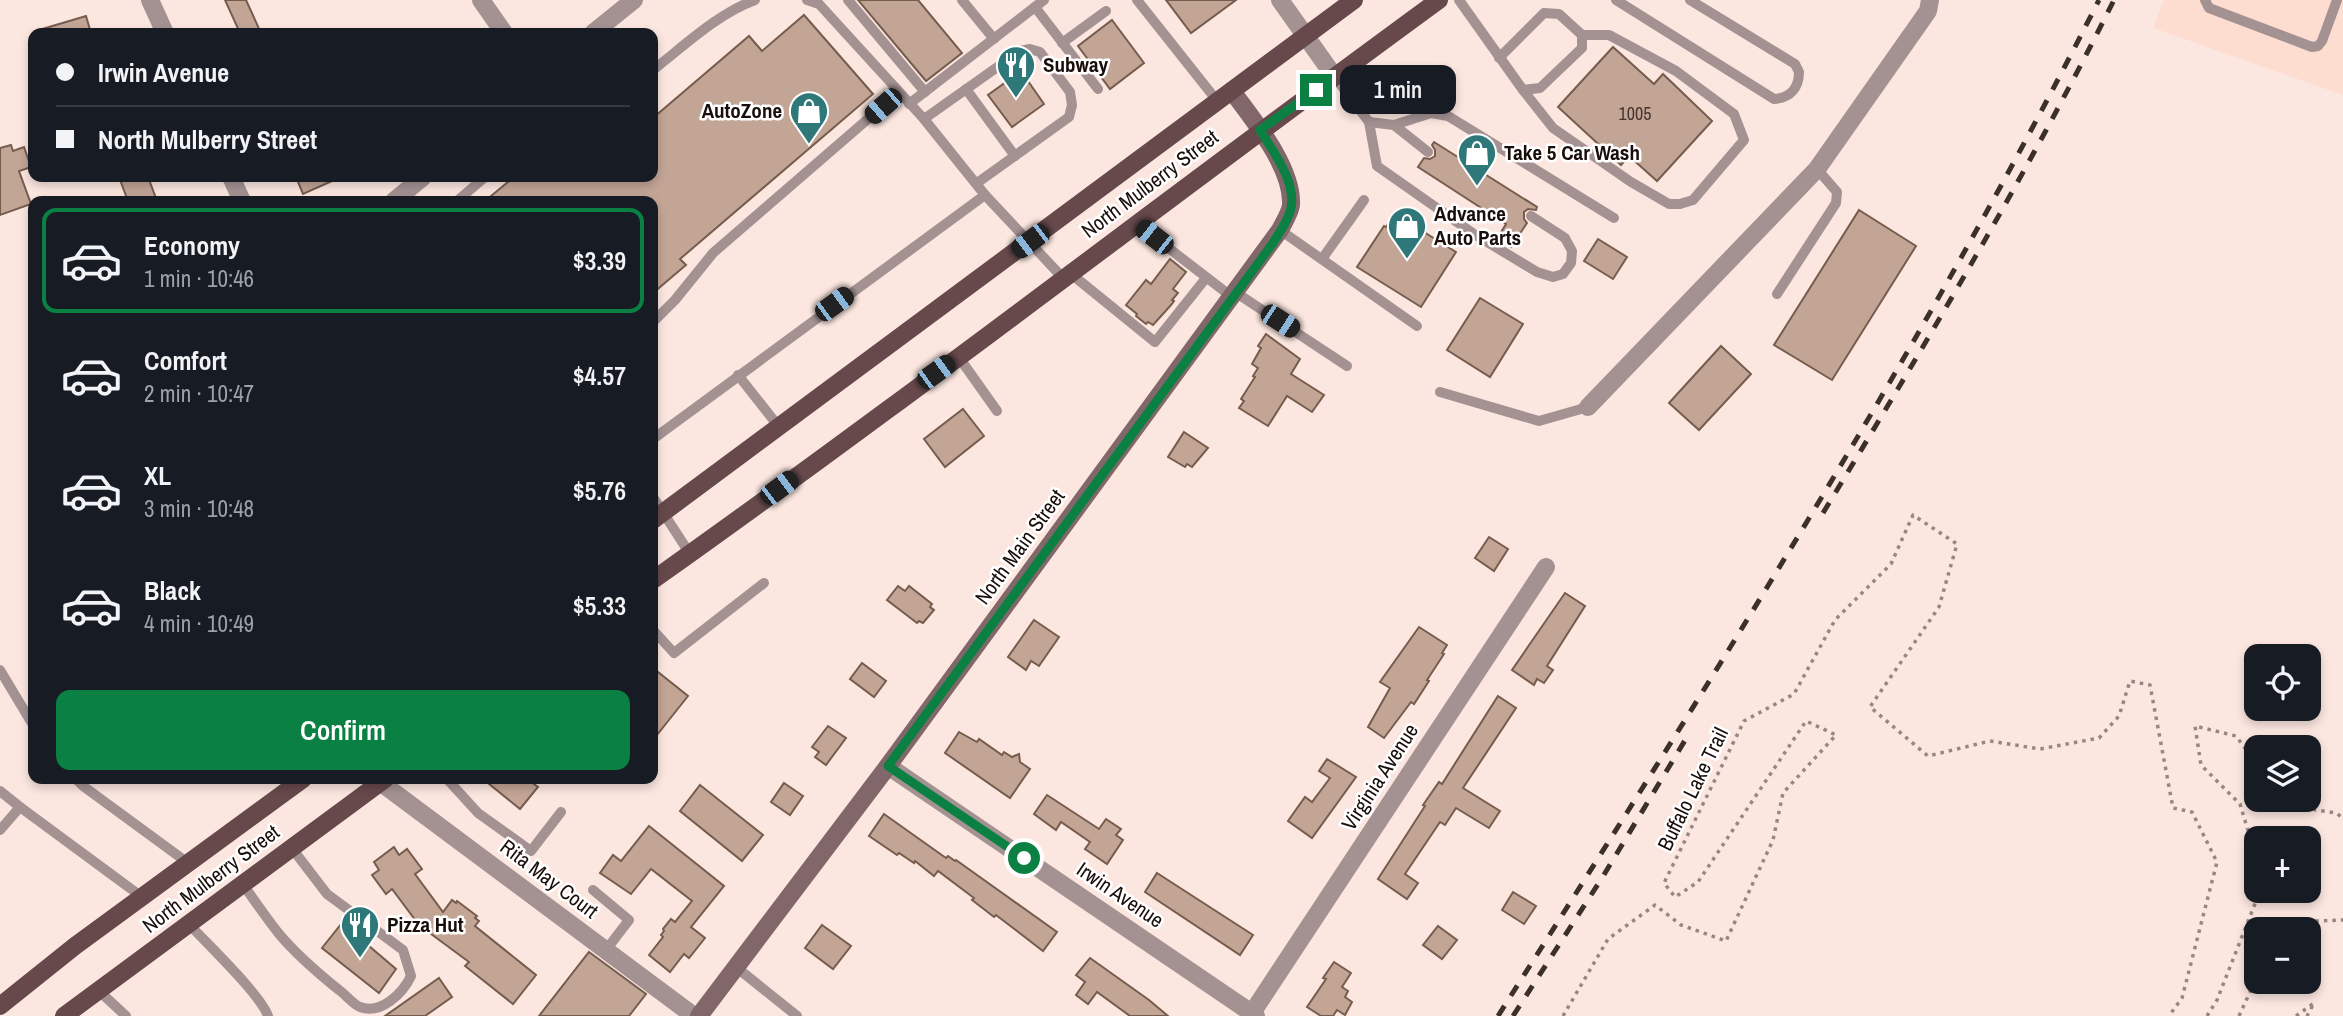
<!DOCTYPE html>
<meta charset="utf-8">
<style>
body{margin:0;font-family:"Archivo Narrow",sans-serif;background:#242831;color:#f1f3f6;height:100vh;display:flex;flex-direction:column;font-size:26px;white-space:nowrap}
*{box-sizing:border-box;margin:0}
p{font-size:23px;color:#9ea1a6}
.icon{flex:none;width:38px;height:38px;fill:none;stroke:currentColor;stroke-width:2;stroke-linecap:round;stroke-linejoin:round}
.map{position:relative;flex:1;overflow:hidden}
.side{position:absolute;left:28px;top:196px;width:630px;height:588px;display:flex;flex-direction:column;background:#171b24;border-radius:14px;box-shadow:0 4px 10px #0003}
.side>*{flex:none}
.banner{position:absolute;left:28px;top:28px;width:630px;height:154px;border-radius:14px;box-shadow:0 4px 10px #0003;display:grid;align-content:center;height:154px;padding:0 28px;background:#171b24}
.tools{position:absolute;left:2244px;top:644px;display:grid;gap:14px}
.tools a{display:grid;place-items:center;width:77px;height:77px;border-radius:14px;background:#171b24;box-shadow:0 4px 10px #0003;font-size:35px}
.end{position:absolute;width:32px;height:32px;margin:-16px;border:9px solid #0b8043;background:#fff;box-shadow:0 0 0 4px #fff}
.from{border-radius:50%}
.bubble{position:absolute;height:49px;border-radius:14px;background:#171b24;box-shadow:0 4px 10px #0003;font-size:23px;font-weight:600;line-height:49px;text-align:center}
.car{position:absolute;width:21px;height:42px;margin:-21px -10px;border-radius:9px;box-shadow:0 0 5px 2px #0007;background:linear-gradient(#222 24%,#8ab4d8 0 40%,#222 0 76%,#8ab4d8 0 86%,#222 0)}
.banner b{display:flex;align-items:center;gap:24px;height:66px;font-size:26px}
.banner b+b{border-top:2px solid #363941}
.banner i{width:18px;height:18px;background:#f1f3f6}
ul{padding:12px 0 0;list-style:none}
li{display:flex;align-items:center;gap:21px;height:105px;margin:0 14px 10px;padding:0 14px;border:4px solid transparent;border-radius:14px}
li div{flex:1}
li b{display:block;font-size:26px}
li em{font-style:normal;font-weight:600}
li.current{border-color:#0b8043}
li>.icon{width:63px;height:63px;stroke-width:1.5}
.cta{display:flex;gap:14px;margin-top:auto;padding:14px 28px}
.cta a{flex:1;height:80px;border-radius:14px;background:#0b8043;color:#fff;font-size:28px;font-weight:600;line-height:80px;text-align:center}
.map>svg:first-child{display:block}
.built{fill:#feddd1}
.building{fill:#c3a596;stroke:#765c4d;stroke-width:2}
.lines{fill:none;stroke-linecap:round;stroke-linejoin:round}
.path{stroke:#988781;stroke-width:3.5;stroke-dasharray:3.5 5;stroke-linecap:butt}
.lane{stroke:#a49293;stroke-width:10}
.street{stroke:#a49293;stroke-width:18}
.secondary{stroke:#816769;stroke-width:18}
.primary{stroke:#67494c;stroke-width:18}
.rail{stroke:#3c302b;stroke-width:5;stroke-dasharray:12 12;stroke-linecap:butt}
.route{stroke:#0b8043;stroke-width:9}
.labels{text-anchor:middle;stroke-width:5;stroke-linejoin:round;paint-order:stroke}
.number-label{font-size:18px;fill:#44342d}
.poi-label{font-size:21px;font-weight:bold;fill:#190e0a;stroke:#fff;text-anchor:start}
.street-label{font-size:21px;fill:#190e0a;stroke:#fff}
</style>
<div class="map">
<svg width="2343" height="1016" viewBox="0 0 2343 1016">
<rect width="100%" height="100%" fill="#fce7e0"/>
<path class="built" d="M2164 0H2343V95L2153 28Z"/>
<g class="building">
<path d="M225 0H246L261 33H240Z"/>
<path d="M858 0H918L962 53 926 81Z"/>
<path d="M1166 0H1236L1191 33Z"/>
<path d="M804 15 873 94 680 259 686 265 653 293V201H485L514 177H653V118L749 36 762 51Z"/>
<path d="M86 16 91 33H40L39 30Z"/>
<path d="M1112 20 1144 63 1110 89 1078 46Z"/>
<path d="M1613 47 1654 84 1663 74 1712 121 1657 181 1629 156 1621 165 1558 107Z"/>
<path d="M1021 71 1044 104 1012 127 988 95Z"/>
<path d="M1434 142 1537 207 1536 210 1528 209 1524 212V219L1527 223 1511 247 1497 239 1506 224 1418 167 1424 158 1430 159 1435 156V150L1432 145Z"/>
<path d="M11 145 13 151 24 147 31 167 19 171 31 204 0 215V148Z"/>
<path d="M119 177H148L157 201H128Z"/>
<path d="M296 177H341L303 194Z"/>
<path d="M1859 210 1916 246 1832 380 1774 345Z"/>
<path d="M1395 214 1456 252 1421 307 1357 267 1384 226 1386 227Z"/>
<path d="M1598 239 1627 257 1613 279 1584 261Z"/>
<path d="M1170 259 1186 272 1173 289 1178 293 1172 300 1174 301 1171 305 1153 325 1148 322 1146 324 1136 316 1137 314 1126 305 1146 280 1151 284Z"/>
<path d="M1480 298 1523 324 1490 377 1447 350Z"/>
<path d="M1266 334 1300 359 1291 374 1324 395 1312 412 1287 396 1268 426 1239 408 1244 401 1241 399 1255 377 1253 376 1258 368 1252 364 1261 348 1258 346Z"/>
<path d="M1721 346 1751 374 1699 430 1669 403Z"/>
<path d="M963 409 984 436 945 467 924 439Z"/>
<path d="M1184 432 1208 448 1192 467 1187 464 1185 467 1168 457Z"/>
<path d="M1489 537 1508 549 1494 571 1475 558Z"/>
<path d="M898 586 905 591 909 586 932 604 930 607 934 610 923 623 919 621 917 623 887 600Z"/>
<path d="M1565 593 1585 606 1547 666 1553 670 1544 683 1537 679 1534 685 1512 670Z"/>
<path d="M1034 620 1059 637 1039 666 1031 661 1026 670 1008 657Z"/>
<path d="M1419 627 1447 645 1442 653 1444 654 1427 680 1429 681 1414 704 1411 702 1384 738 1368 727 1390 688 1380 682Z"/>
<path d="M862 663 886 681 874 697 850 679Z"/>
<path d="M653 668 688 696 653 740Z"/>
<path d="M1498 696 1516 708 1463 788 1500 811 1489 828 1456 808 1445 825 1440 822 1405 874 1418 883 1407 899 1378 879 1425 806 1423 805 1439 782 1442 784Z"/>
<path d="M828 726 846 738 826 765 815 757 819 752 812 747Z"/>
<path d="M959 732 977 742 979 739 1002 755 1004 752 1012 757 1019 754 1020 762 1030 769 1010 798 945 753Z"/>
<path d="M1327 759 1356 777 1312 838 1288 821 1305 797 1312 802 1330 778 1319 771Z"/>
<path d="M483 779H527L538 787 520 809Z"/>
<path d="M784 783 803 796 790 815 771 802Z"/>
<path d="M700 785 763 835 742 861 680 811Z"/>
<path d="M1047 795 1099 829 1106 819 1121 829 1116 835 1123 840 1107 864 1085 849 1090 842 1061 822 1056 830 1034 814Z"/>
<path d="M884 814 946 858 948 856 955 861 956 860 1057 932 1043 951 996 915 994 917 972 900 974 898 938 871 934 876 915 861 914 863 899 853 897 855 869 836Z"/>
<path d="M649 826 724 886 691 927 705 938 689 958 684 954 670 972 649 955 663 937 661 935 664 931 663 929 671 919 675 922 692 901 651 869 631 894 600 873 613 855 621 861Z"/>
<path d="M394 847 399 855 407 849 422 869 415 874 443 912 452 900 456 903 457 901 477 916 475 918 479 921 475 926 536 975 513 1004 465 966 469 962 419 925 392 889 386 894 372 875 379 870 374 862Z"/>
<path d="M1157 873 1253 935 1240 955 1145 892Z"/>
<path d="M1513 892 1536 906 1524 924 1502 910Z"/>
<path d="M342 923 396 969 379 993 322 948Z"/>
<path d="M822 925 851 946 833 969 805 948Z"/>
<path d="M1438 926 1457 940 1442 959 1423 945Z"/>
<path d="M589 952 646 994 629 1016H539Z"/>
<path d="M1090 958 1149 1000 1168 1016H1130L1097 992 1088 1004 1076 995 1085 982 1076 975Z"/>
<path d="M1334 962 1351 973 1342 987 1348 991 1345 997 1352 1002 1345 1015 1337 1010 1333 1016H1321L1307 1007 1326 979 1323 978Z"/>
<path d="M439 978 452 997 425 1016H385Z"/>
</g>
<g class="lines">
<g class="path">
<path d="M2256 763 2236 736 2195 726 2201 765 2240 804 2256 857"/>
<path d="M2282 800 2285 805 2336 813 2343 818"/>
<path d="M2285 929 2290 922 2343 920"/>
<path d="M1563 1016 1608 939 1655 905 1681 925 1726 941 1773 840 1783 793 1836 735 1806 721 1698 882 1675 897 1664 883 1744 721 1794 694 1835 620 1891 564 1913 515 1957 544 1939 607 1870 707 1928 756 1990 741 2040 749 2099 738 2119 716 2130 681 2150 685 2173 808 2192 812 2217 862 2182 998 2169 1016"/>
<path d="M2207 1016 2217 1000 2260 891"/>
<path d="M2239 1016 2256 979"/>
<path d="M2296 1016 2314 1003 2307 1016"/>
</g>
<g class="lane">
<path d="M807 0 819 4 924 119 985 195 1063 278"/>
<path d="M848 0 925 92"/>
<path d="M962 0 994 39"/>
<path d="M1137 0 1218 102"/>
<path d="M1459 0 1523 90 1540 88 1582 48V35L1559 14 1544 13 1499 58"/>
<path d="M1616 0 1774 99C1790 98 1799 88 1799 72L1795 64 1690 0"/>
<path d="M2205 0 2209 8 2312 47 2318 46 2322 41 2337 0"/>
<path d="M1035 7 1098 89"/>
<path d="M1062 43 1106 11"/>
<path d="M653 70C684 46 717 14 755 0"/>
<path d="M1334 76 1369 122 1377 166 1474 234 1537 272 1553 277 1563 274 1571 263 1572 251 1565 238 1531 216"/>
<path d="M966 89 1015 156"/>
<path d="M1523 90 1553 128 1631 182 1669 204H1680L1693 200 1744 140 1734 114 1676 71 1609 35H1582"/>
<path d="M909 104 1044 0"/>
<path d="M924 119 1020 51 1030 49 1040 52 1070 92 1072 105 1069 117 977 183"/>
<path d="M1369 122 1394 125 1431 113 1448 116 1614 218"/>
<path d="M1394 125 1428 152"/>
<path d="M457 201 485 177"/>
<path d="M1136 223 1232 297"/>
<path d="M1280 230 1417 326"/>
<path d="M1322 259 1364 200"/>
<path d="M1070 273 1155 342 1206 278"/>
<path d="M1235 292 1347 366"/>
<path d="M1777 294 1836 203 1837 192 1817 169"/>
<path d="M653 322 675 300 713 253 898 93"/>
<path d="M958 356 997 411"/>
<path d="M738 375 779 427"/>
<path d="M1440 392 1539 421 1588 407"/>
<path d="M653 439 985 195"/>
<path d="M653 497 690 554"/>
<path d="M653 630 674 653 764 583"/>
<path d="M0 670 33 725"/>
<path d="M76 779 83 786 188 863"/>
<path d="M447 779 478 813 531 851 561 812"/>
<path d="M0 791 20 807 0 830"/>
<path d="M20 807 142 897"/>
<path d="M242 883C255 901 267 919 280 935 297 955 319 974 339 990 346 995 353 1004 360 1007 381 1015 403 993 411 976L403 950 327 894 291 847"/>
<path d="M593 890 629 920 606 950"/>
<path d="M189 924C207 944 261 995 268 1016"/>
<path d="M736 967 797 1016"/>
<path d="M99 991 126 1016"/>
</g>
<g class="street">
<path d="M150 0 165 33"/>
<path d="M481 0 504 33"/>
<path d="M1280 0 1334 76"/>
<path d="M593 33 634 0"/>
<path d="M231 177 242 201"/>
<path d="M394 201 423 177"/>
<path d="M1588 407 1817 169 1928 11 1930 0"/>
<path d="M888 766 1256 1016"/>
<path d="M376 779 694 1016"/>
<path d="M1252 1013 1546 567"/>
</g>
<path class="secondary" d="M699 1016 888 766 1280 230C1284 222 1290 213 1291 205 1293 167 1253 120 1232 91"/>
<g class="primary">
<path d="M653 520 1354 0"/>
<path d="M653 580C918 392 1176 192 1439 0"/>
<path d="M0 1006 75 946 303 779"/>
<path d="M64 1016 385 779"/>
</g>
<g class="rail">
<path d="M1823 513C1925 345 2026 176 2114 0"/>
<path d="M1498 1016C1709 684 1921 351 2099 0"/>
<path d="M1513 1016 1602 878 1687 737"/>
</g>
</g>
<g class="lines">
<path class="route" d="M1024 858 888 766 1273 243C1279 233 1289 220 1291 208 1296 180 1273 152 1260 130L1316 90"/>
</g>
<defs>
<g id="restaurant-pin" transform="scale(2.0125)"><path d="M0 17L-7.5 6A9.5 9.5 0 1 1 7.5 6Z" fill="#2e7879" stroke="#fff"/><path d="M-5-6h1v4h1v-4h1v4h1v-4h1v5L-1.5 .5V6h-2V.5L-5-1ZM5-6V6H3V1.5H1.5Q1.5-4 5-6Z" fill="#fff"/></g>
<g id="shop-pin" transform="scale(2.0125)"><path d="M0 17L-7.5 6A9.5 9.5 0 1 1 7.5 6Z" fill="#2e7879" stroke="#fff"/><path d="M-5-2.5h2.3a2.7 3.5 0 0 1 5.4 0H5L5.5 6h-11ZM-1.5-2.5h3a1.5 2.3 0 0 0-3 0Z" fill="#fff"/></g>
</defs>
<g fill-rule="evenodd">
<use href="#restaurant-pin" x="1016" y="65"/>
<use href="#shop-pin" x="809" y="111"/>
<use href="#shop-pin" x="1477" y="153"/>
<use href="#shop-pin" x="1407" y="226"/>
<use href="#restaurant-pin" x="360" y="925"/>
</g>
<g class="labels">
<g class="number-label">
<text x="1635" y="120">1005</text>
</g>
<g class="poi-label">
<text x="1043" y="72">Subway</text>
<text x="782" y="118" text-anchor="end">AutoZone</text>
<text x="1504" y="160">Take 5 Car Wash</text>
<text x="1434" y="221">Advance<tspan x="1434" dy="24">Auto Parts</tspan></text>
<text x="387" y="932">Pizza Hut</text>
</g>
<g class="street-label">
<text transform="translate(1150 184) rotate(-37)" y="7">North Mulberry Street</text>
<text transform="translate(1020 547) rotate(-54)" y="7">North Main Street</text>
<text transform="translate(1380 777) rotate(-57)" y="7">Virginia Avenue</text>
<text transform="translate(1693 789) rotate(-64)" y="7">Buffalo Lake Trail</text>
<text transform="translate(211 879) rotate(-37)" y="7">North Mulberry Street</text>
<text transform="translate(549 879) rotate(37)" y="7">Rita May Court</text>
<text transform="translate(1120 895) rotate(34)" y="7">Irwin Avenue</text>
</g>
</g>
</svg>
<div class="tools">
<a><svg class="icon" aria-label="locate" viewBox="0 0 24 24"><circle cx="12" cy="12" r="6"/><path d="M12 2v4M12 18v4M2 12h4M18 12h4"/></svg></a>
<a><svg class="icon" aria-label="layers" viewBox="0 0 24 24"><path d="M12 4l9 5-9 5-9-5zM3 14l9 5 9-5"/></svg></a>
<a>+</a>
<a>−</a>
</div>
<i class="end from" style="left:1024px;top:858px"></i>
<i class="end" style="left:1316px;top:90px"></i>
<div class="bubble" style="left:1340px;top:65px;width:116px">1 min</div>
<i class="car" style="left:883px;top:106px;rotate:229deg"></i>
<i class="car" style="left:1154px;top:237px;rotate:308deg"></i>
<i class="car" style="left:1030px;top:241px;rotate:233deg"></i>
<i class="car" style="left:834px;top:304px;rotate:54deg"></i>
<i class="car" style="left:1280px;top:321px;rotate:123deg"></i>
<i class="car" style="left:936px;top:372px;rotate:54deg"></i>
<i class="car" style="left:779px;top:488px;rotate:53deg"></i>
<div class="banner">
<b><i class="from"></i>Irwin Avenue</b>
<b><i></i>North Mulberry Street</b>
</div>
<section class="side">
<ul>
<li class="current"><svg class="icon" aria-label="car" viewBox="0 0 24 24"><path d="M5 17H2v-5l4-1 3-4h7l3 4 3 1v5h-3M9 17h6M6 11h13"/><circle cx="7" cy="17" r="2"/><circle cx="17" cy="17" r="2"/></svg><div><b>Economy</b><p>1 min · 10:46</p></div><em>$3.39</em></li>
<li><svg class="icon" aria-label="car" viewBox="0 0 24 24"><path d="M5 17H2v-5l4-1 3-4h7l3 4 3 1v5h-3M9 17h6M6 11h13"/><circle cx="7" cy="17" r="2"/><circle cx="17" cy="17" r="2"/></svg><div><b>Comfort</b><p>2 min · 10:47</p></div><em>$4.57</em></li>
<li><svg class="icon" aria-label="car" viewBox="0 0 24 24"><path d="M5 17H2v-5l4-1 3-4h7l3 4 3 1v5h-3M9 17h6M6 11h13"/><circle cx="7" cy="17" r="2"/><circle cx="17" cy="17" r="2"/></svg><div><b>XL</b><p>3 min · 10:48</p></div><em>$5.76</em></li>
<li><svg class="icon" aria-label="car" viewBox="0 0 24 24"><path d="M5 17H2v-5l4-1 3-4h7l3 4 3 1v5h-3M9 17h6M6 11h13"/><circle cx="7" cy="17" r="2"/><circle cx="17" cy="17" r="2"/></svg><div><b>Black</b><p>4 min · 10:49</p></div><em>$5.33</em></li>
</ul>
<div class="cta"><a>Confirm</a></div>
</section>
</div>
